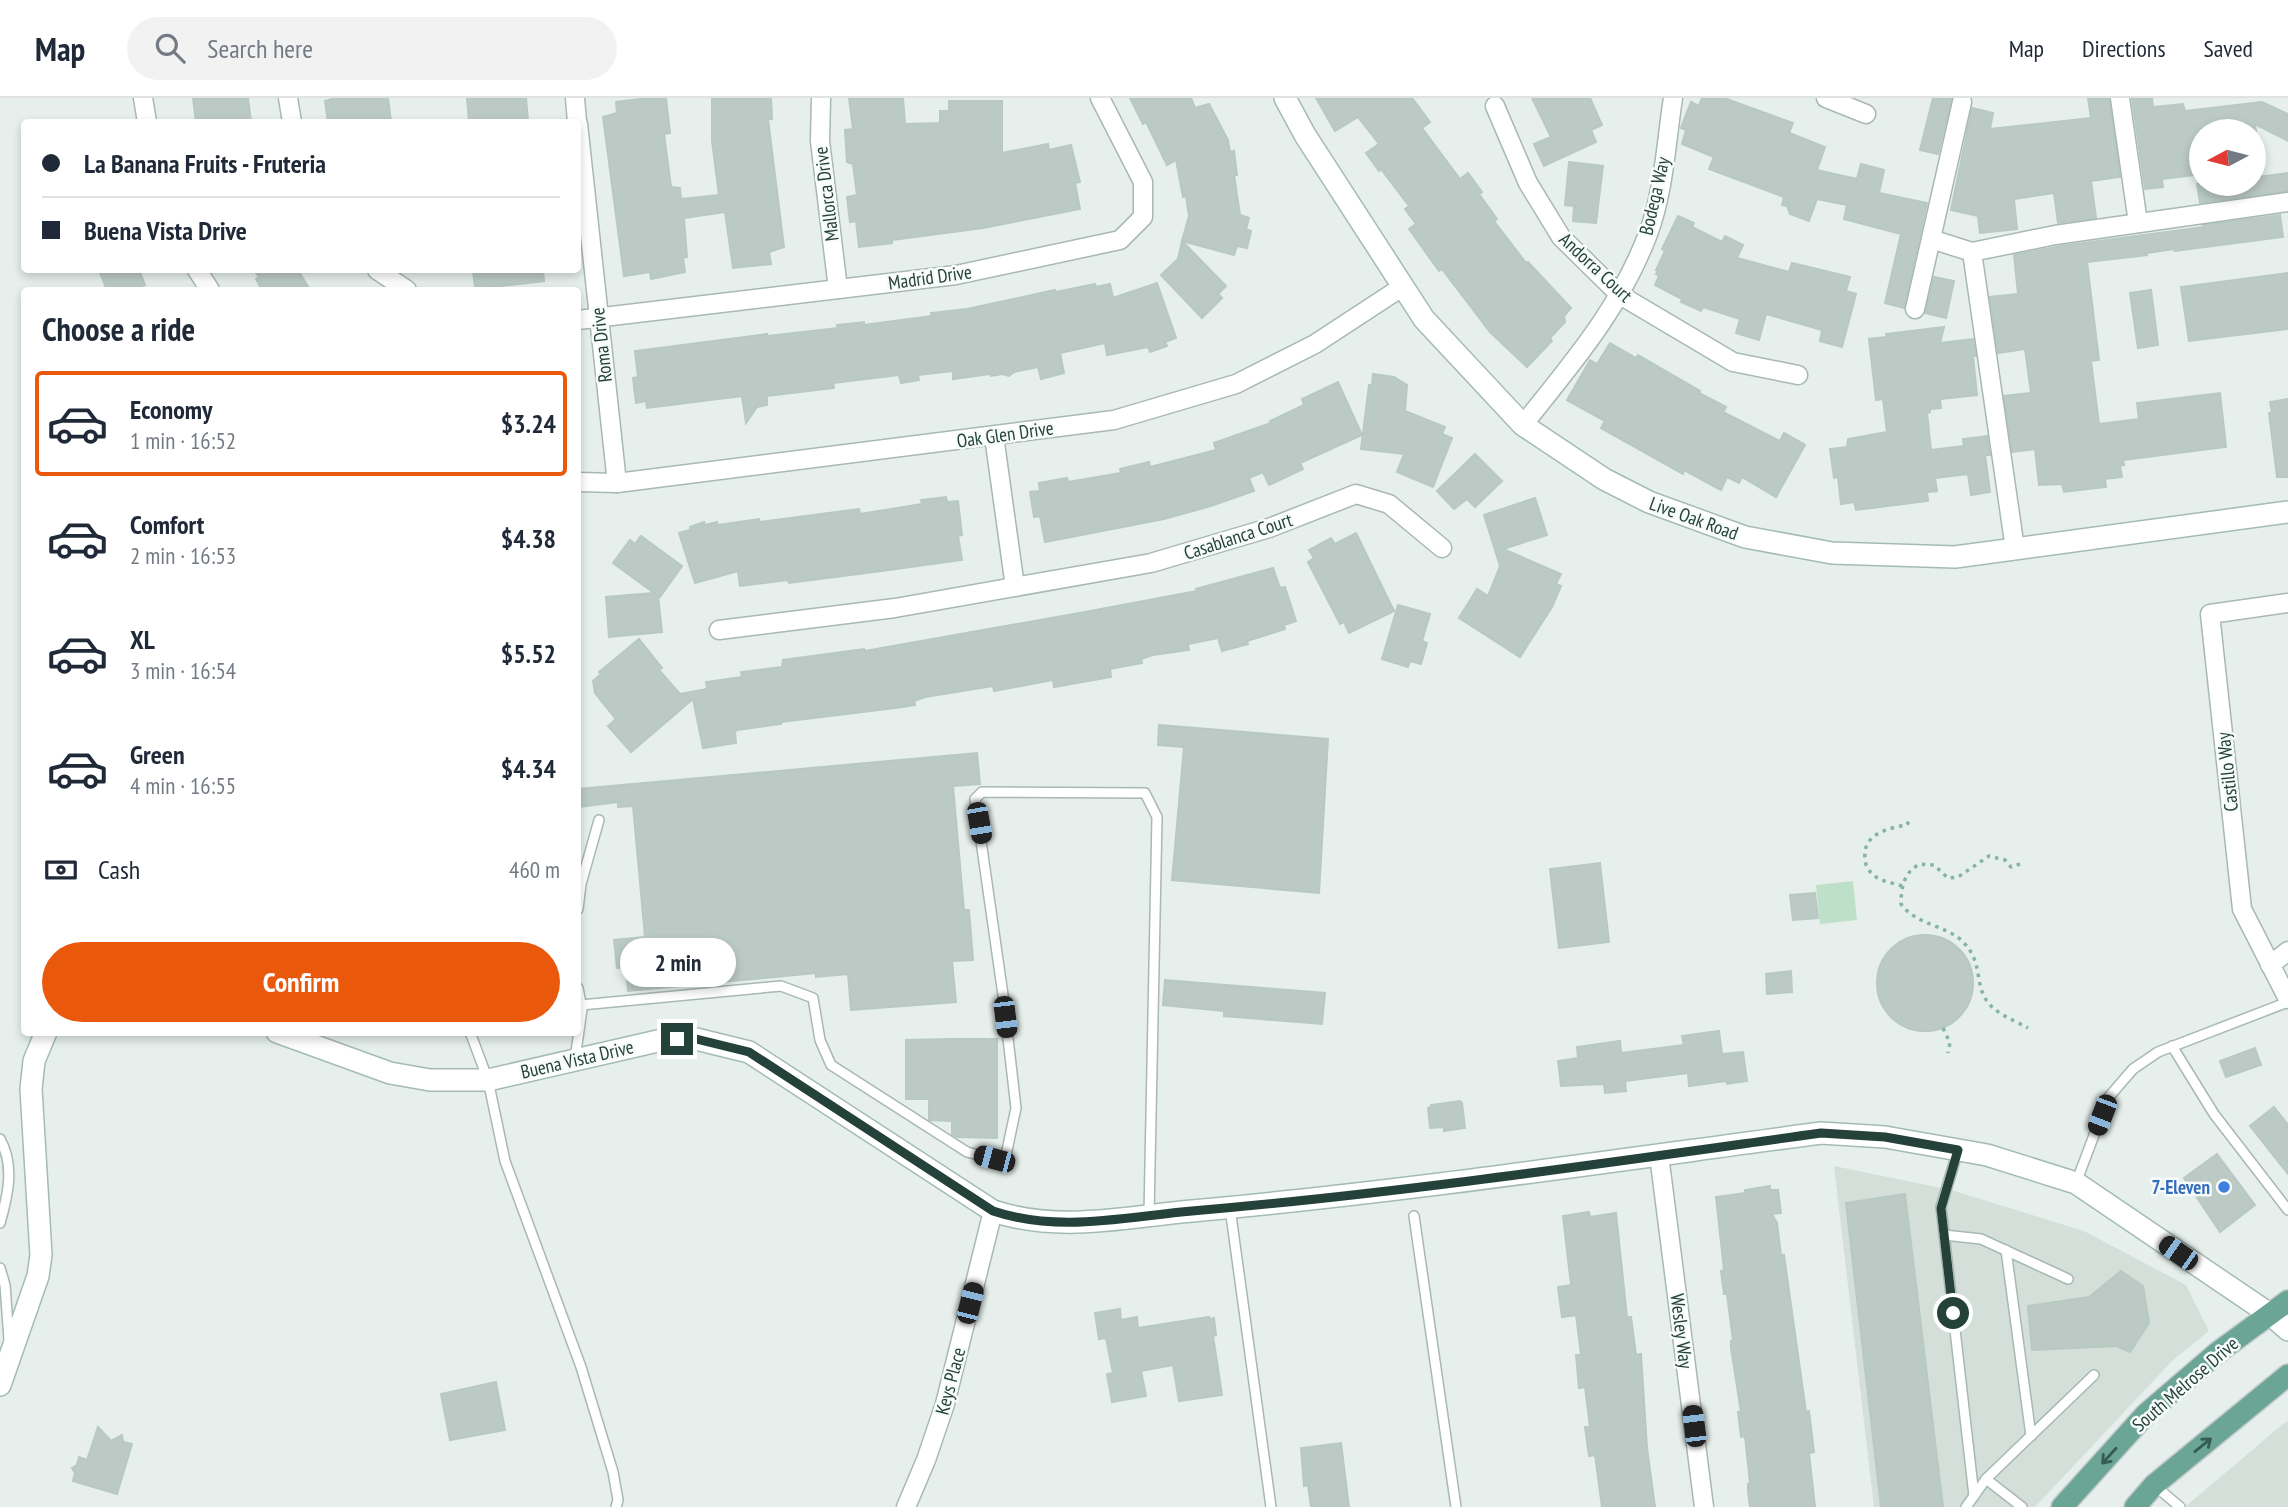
<!DOCTYPE html>
<meta charset="utf-8">
<style>
body{margin:0;font-family:"PT Sans Narrow",sans-serif;background:#f2f2f3;color:#1f2937;height:100vh;display:flex;flex-direction:column;font-size:26px;white-space:nowrap}
*{box-sizing:border-box;margin:0}
p{font-size:23px;color:#747a83}
.icon{flex:none;width:38px;height:38px;fill:none;stroke:currentColor;stroke-width:2;stroke-linecap:round;stroke-linejoin:round}
.map{position:relative;flex:1;overflow:hidden}
.details{position:absolute;left:21px;top:189px;width:560px;height:749px;display:flex;flex-direction:column;background:#fff;border-radius:7px;box-shadow:0 4px 10px #0003}
.details>*{flex:none}
.hud{position:absolute;left:21px;top:21px;width:560px;height:154px;border-radius:7px;box-shadow:0 4px 10px #0003;display:grid;align-content:center;height:154px;padding:0 21px;background:#fff}
.needle{width:46px;rotate:263deg}
.fabs{position:absolute;left:2189px;top:21px;display:grid;gap:14px}
.fabs a{display:grid;place-items:center;width:77px;height:77px;border-radius:50%;background:#fff;box-shadow:0 4px 10px #0003;font-size:35px}
.end{position:absolute;width:32px;height:32px;margin:-16px;border:9px solid #24423a;background:#fff;box-shadow:0 0 0 4px #fff}
.from{border-radius:50%}
.bubble{position:absolute;height:49px;border-radius:24px;background:#fff;box-shadow:0 4px 10px #0003;font-size:23px;font-weight:700;line-height:49px;text-align:center}
.car{position:absolute;width:21px;height:42px;margin:-21px -10px;border-radius:9px;box-shadow:0 0 5px 2px #0007;background:linear-gradient(#222 24%,#8ab4d8 0 40%,#222 0 76%,#8ab4d8 0 86%,#222 0)}
.hud b{display:flex;align-items:center;gap:24px;height:66px;font-size:26px}
.hud b+b{border-top:2px solid #e0e1e3}
.hud i{width:18px;height:18px;background:#1f2937}
ul{padding:0;list-style:none}
li{display:flex;align-items:center;gap:21px;height:105px;margin:0 14px 10px;padding:0 7px;border:4px solid transparent;border-radius:7px}
li div{flex:1}
li b{display:block;font-size:26px}
li em{font-style:normal;font-weight:700}
li.active{border-color:#ea580c}
li>.icon{width:63px;height:63px;stroke-width:1.5}
h2{padding:0 21px;font-size:32px;line-height:84px}
.pay{display:flex;align-items:center;gap:18px;height:77px;padding:0 21px;font-size:26px}
.pay p{margin-inline-start:auto}
.button{display:flex;gap:14px;margin-top:auto;padding:14px 21px}
.button a{flex:1;height:80px;border-radius:42px;background:#ea580c;color:#fff;font-size:28px;font-weight:700;line-height:80px;text-align:center}
header{display:flex;align-items:center;gap:42px;box-sizing:border-box;height:98px;padding:0 35px;background:#fff;border-bottom:2px solid #e0e1e3}
header strong{font-size:33px}
nav{display:flex;gap:38px;margin-inline-start:auto;font-size:24px}
.search{width:490px;height:63px;background:#f2f2f3;display:flex;align-items:center;gap:18px;box-sizing:border-box;padding:0 24px;border-radius:38px;color:#747a83;font-size:26px}
.map>svg:first-child{display:block}
.built{fill:#d4dfda}
.green{fill:#bfe0c8}
.building{fill:#bbcac4;stroke:#b8c9c2;stroke-width:2}
.lines{fill:none;stroke-linecap:round;stroke-linejoin:round}
.lane-casing{stroke:#a8b8b2;stroke-width:12}
.street-casing{stroke:#a8b8b2;stroke-width:21}
.secondary-casing{stroke:#a4bbb3;stroke-width:24}
.primary-casing{stroke:#c2cac8;stroke-width:24}
.path{stroke:#86b3a5;stroke-width:3.5;stroke-dasharray:3.5 5;stroke-linecap:butt}
.lane{stroke:#fff;stroke-width:9}
.street{stroke:#fff;stroke-width:18}
.secondary{stroke:#fff;stroke-width:21}
.primary{stroke:#6aa596;stroke-width:21}
.oneway{stroke:#365b51}
.route{stroke:#24423a;stroke-width:9}
.shop-dot{fill:#3f7fe0;stroke:#f7fbf9;stroke-width:2.5}
.labels{text-anchor:middle;stroke-width:5;stroke-linejoin:round;paint-order:stroke}
.street-label{font-size:19px;fill:#24423a;stroke:#f7fbf9}
.shop-label{font-size:19px;font-weight:bold;fill:#366cbe;stroke:#f7fbf9;text-anchor:end}
</style>
<header>
<strong>Map</strong>
<div class="search"><svg class="icon" aria-label="search" viewBox="0 0 24 24"><circle cx="10" cy="10" r="6"/><path d="M15 15l6 6"/></svg>Search here</div>
<nav><a>Map</a><a>Directions</a><a>Saved</a></nav>
</header>
<div class="map">
<svg width="2288" height="1409" viewBox="0 0 2288 1409">
<rect width="100%" height="100%" fill="#e6efeb"/>
<g class="built">
<path d="M1834 1068 1951 1092 2084 1133 2186 1187 2209 1233 2173 1262 2035 1409H1874Z"/>
<path d="M2288 1323V1409H2185L2283 1326Z"/>
</g>
<path class="green" d="M1853 783 1857 822 1820 826 1816 787Z"/>
<g class="building">
<path d="M193 0H248L251 24H196Z"/>
<path d="M335 0H388L391 24H328L325 3Z"/>
<path d="M467 0H526L528 22H525V24H469Z"/>
<path d="M649 0H666L670 35 664 36 671 89 680 90 681 101 719 97 712 43V0H771L772 21H768L784 149 769 154 771 166 733 170 725 114 684 120 687 159 683 160 685 174 651 181 650 174 624 178 603 19 617 15 616 4Z"/>
<path d="M849 0H903L905 26 940 25V13H949V3H1002V55L1048 46 1049 52 1071 47 1080 84 1075 85 1080 111 983 130 892 142V145L859 149 856 123 850 124 847 99 857 97 853 66 847 64 845 32 853 31Z"/>
<path d="M1130 0H1191L1195 10 1209 6 1228 42 1230 54 1234 53 1237 77H1234L1240 117 1249 120 1246 131 1251 133 1247 150 1237 148 1234 157 1182 143 1189 118 1186 98 1183 99 1176 62 1167 67 1146 24 1143 26Z"/>
<path d="M1316 0H1412L1430 24 1422 30 1460 81 1468 75 1482 94 1479 96 1497 121 1494 123 1526 165 1528 164 1571 210 1564 218 1565 224 1550 240 1552 243 1527 269 1490 234 1442 171 1439 173 1409 131 1416 126 1405 111 1409 108 1381 71 1379 73 1366 55 1379 46 1358 19 1335 33Z"/>
<path d="M1532 0H1590L1602 27 1591 32 1596 44 1544 68 1534 46 1551 39Z"/>
<path d="M1702 0H1724L1793 25 1789 35 1792 36 1825 49 1817 72 1857 81 1861 66 1884 72 1879 95 1927 105 1904 210 1885 205 1901 136 1844 121 1847 107 1817 101 1809 123 1790 116 1787 108 1782 107 1784 99 1709 71 1714 59 1682 46 1686 32 1681 30 1691 4 1699 8Z"/>
<path d="M1933 0H1952L1938 56 1920 52Z"/>
<path d="M2088 0H2109L2120 79 2091 83 2096 120 2058 125 2054 95 2014 101 2017 131 1980 135 1978 118 1951 112 1972 10 1993 15 1990 31 2091 20Z"/>
<path d="M2132 0H2152L2153 9 2183 6 2185 13 2262 4 2288 16V43L2255 26 2256 33H2202V76L2162 81 2163 89 2145 91Z"/>
<path d="M1569 64 1603 68 1596 125 1573 123 1574 108 1565 107Z"/>
<path d="M2288 75V93L2200 105 2197 86H2258L2257 79Z"/>
<path d="M2280 117 2283 139 2175 153 2174 151 2147 155V157L2087 164 2099 262 2091 263 2099 326 2139 321 2137 305 2220 295 2226 349 2123 362 2124 367 2120 368 2122 379 2105 381 2106 389 2064 394 2062 386 2039 387 2035 351 2012 354 2004 298 2031 295 2025 251 1998 255 1990 199 2018 196 2014 157 2061 148 2204 129 2203 127Z"/>
<path d="M1678 118 1694 125 1692 129 1722 144 1725 138 1743 147 1737 160 1789 174 1792 165 1850 179 1846 193 1856 196 1842 249 1820 243 1822 232 1766 216 1759 242 1736 235 1740 221 1703 209 1701 213 1681 204 1682 201 1655 187 1659 178 1656 176 1658 173 1656 172 1665 153 1662 151Z"/>
<path d="M1182 143 1226 188 1218 196 1222 200 1202 220 1161 177 1178 161Z"/>
<path d="M99 172H139L145 187 131 192H107Z"/>
<path d="M254 172H298L310 192H262L256 181 259 179Z"/>
<path d="M473 172H543L544 183 475 191Z"/>
<path d="M2288 175V231L2189 243 2181 189Z"/>
<path d="M1934 179 1954 183 1946 220 1925 215Z"/>
<path d="M1157 185 1176 240 1165 244 1167 248 1150 254 1148 249 1107 257 1105 245 1060 255 1064 275 1041 281 1038 269 1014 274 1009 278 1002 276 991 278 990 276 953 281V273L918 277 919 282 901 285 899 277 833 285 834 290 767 298V307L757 309 746 325 742 298 647 310 646 303 636 305 633 280 638 279 635 253 767 236V238L838 230 837 227 864 224V227L932 218 931 215 967 211 1055 192 1056 194 1095 186 1096 189 1110 186 1113 200Z"/>
<path d="M2151 192 2158 247 2138 250 2130 195Z"/>
<path d="M1944 229 1940 245 1973 241 1976 258H1973L1977 297 1940 301 1941 310 1930 311V314L1927 315 1931 352 1964 348 1963 341 1987 338 1990 357H1985L1990 394 1971 397 1968 376 1935 380 1937 393 1927 394 1928 403 1856 412 1854 404 1841 406 1838 379 1834 380 1830 351 1847 349 1848 341 1887 334 1883 301 1876 302 1869 241 1887 239 1886 236Z"/>
<path d="M1610 245 1636 260 1638 257 1700 293 1699 295 1726 309 1723 314 1780 343 1784 335 1805 347 1776 399 1742 379 1739 385 1727 379 1721 392 1684 372 1683 376 1601 330 1605 323 1567 302 1590 262 1597 266Z"/>
<path d="M1373 276 1394 279 1407 287 1405 313 1445 329 1442 336 1452 340 1433 389 1397 374 1404 356 1361 351 1369 287H1372Z"/>
<path d="M1338 284 1362 337 1300 365 1303 371 1269 387 1263 374 1249 380 1254 393 1211 408 1164 421 1045 444 1040 418 1034 419 1030 394 1040 393 1039 385 1067 380 1068 384 1121 375 1120 371 1149 364 1150 369 1216 352 1214 345 1271 325 1270 323 1304 307 1302 301Z"/>
<path d="M2288 301V379H2277L2269 315 2272 314 2270 304Z"/>
<path d="M1475 356 1502 383 1475 409 1467 401 1454 411 1437 393Z"/>
<path d="M946 399 947 404 958 403 962 437 958 438 962 462 874 474 789 485 788 482 740 488 738 473 695 485 679 435 690 432V429L704 424 705 427 717 424 718 427 759 421 760 424 859 411 860 416 922 406 921 402Z"/>
<path d="M1535 400 1547 437 1503 451 1561 476 1556 486 1561 488 1552 509 1520 559 1459 520 1477 491 1488 498 1500 468 1484 417Z"/>
<path d="M1356 435 1394 513 1349 535 1344 524 1340 526 1308 464 1314 460 1309 452 1331 440 1335 446Z"/>
<path d="M641 438 682 468 660 499 658 498 662 534 609 539 606 499 654 495 613 465 630 442 635 446Z"/>
<path d="M1273 470 1280 490 1285 489 1296 523 1284 527 1285 531 1247 543 1248 546 1222 553 1218 540 1188 546 1189 552 1153 557 1141 561 1142 565 1110 571 1111 579 1054 589 1053 582 994 593 993 588 925 599 914 603 915 607 903 609 781 624V626L737 632 735 634 736 645 703 650 693 601 631 654 608 628 616 621 595 595 593 583 601 576 599 574 639 541 662 570 659 572 680 596 707 591 706 584 742 579 741 574 782 569 783 562 864 551 865 553 1085 514 1197 493 1196 491Z"/>
<path d="M1398 507 1430 516 1422 543 1427 545 1421 566 1410 563 1408 569 1382 561Z"/>
<path d="M1159 627 1328 641 1319 795 1172 782 1184 649 1158 647Z"/>
<path d="M977 655 980 686 953 688 964 812H969L973 862 952 863 956 904 851 912 848 876 816 879V875L628 893 626 869 617 870 614 842 645 839 633 708 618 709V704L578 709V691Z"/>
<path d="M1600 765 1609 844 1559 850 1550 771Z"/>
<path d="M1815 795 1818 820 1793 822 1790 797Z"/>
<circle cx="1925" cy="885" r="48"/>
<path d="M1791 873 1792 894 1767 896 1766 876Z"/>
<path d="M1165 882 1325 895 1322 926 1224 918V913L1163 907Z"/>
<path d="M1719 933 1722 956 1743 954 1747 983 1727 986 1726 983 1689 988 1688 975 1625 983 1626 993 1605 995 1604 986 1561 988 1558 963 1578 960 1577 949 1620 943 1621 955 1684 947 1682 938Z"/>
<path d="M952 941H997V1040L957 1039 952 1036V1023L929 1022V1001H906V942Z"/>
<path d="M2255 950 2261 967 2226 979 2220 963Z"/>
<path d="M1460 1003 1462 1005 1465 1030 1444 1033V1029L1430 1030 1428 1010 1431 1009V1007Z"/>
<path d="M2274 1009 2288 1027V1076L2250 1028Z"/>
<path d="M2217 1056 2255 1107 2220 1134 2184 1080Z"/>
<path d="M1770 1088V1092H1778L1781 1115 1772 1116 1777 1125 1781 1157H1784L1806 1314 1809 1313 1814 1354 1809 1355 1815 1409H1750L1748 1393V1386L1750 1385 1745 1338 1741 1339 1738 1314H1741L1731 1250V1243H1733L1727 1196H1724L1721 1173 1724 1172 1716 1099 1745 1095V1092Z"/>
<path d="M1905 1096 1943 1409H1881L1846 1105Z"/>
<path d="M1589 1114 1590 1119 1616 1115 1627 1219H1631L1636 1257 1641 1256 1647 1350 1655 1409H1602L1595 1357 1589 1358 1585 1329H1590L1585 1289 1579 1290 1576 1257H1581L1576 1217 1562 1219 1558 1189 1571 1187 1563 1118Z"/>
<path d="M2121 1173 2143 1188 2149 1225 2130 1254 2116 1248 2032 1252 2028 1208 2089 1199Z"/>
<path d="M1120 1211 1121 1222 1137 1219 1138 1230 1209 1219V1221L1214 1220 1216 1237 1213 1238 1222 1297 1179 1303 1173 1267 1141 1273 1146 1298 1112 1304 1107 1276 1113 1275 1106 1240 1099 1241 1095 1215Z"/>
<path d="M496 1284 505 1332 450 1342 441 1296Z"/>
<path d="M98 1329 111 1343 122 1337 123 1344 132 1346 117 1396 73 1383 75 1375 72 1370 77 1367 79 1359 87 1362Z"/>
<path d="M1341 1345 1349 1409H1311L1308 1387 1304 1388 1301 1350Z"/>
</g>
<g class="lines">
<g class="lane-casing">
<g id="lane">
<path d="M578 811 581 786 599 722"/>
<path d="M581 907 781 888 813 900 820 942 831 967 967 1054 994 1061 1006 1057 1016 1010 1003 897 975 701 982 694 1145 695 1157 719 1149 1117"/>
<path d="M470 934 488 982 505 1063 581 1269 613 1374 618 1402 616 1409"/>
<path d="M2172 948 2214 1016 2288 1112"/>
<path d="M575 961 582 911 578 890"/>
<path d="M0 1041C15 1068 8 1097 0 1125"/>
<path d="M1958 1052 1941 1109 1974 1398"/>
<path d="M2076 1085 2108 1000 2133 971 2158 954 2288 904"/>
<path d="M1230 1110 1271 1409"/>
<path d="M1414 1118 1456 1409"/>
<path d="M1944 1137 1981 1141 2068 1181"/>
<path d="M2006 1152 2031 1338"/>
<path d="M0 1170 5 1187 9 1242"/>
<path d="M1986 1381 2094 1277"/>
<path d="M2154 1387 2180 1409"/>
<path d="M1966 1409 1986 1381 2022 1409"/>
</g>
</g>
<g class="street-casing">
<g id="street">
<path d="M143 0 147 24"/>
<path d="M288 0 292 24"/>
<path d="M575 0 577 24"/>
<path d="M821 0 820 43 838 191"/>
<path d="M1826 0 1866 16"/>
<path d="M2120 0 2138 125"/>
<path d="M1495 8 1528 85 1561 139 1620 197 1733 264 1798 277"/>
<path d="M578 26 617 385"/>
<path d="M1931 141 1972 154"/>
<path d="M197 172 210 192"/>
<path d="M377 172 407 192"/>
<path d="M1915 211 1962 4"/>
<path d="M578 222 956 177 1120 142 1143 119V84L1100 0"/>
<path d="M1523 327C1573 264 1619 212 1648 136 1664 94 1666 45 1673 0"/>
<path d="M994 338 1015 489"/>
<path d="M578 384 617 385 1114 322 1236 286 1315 246 1402 189"/>
<path d="M2015 451 1972 154 2055 137 2288 104"/>
<path d="M2288 505 2210 516 2242 811 2288 901"/>
<path d="M719 532 895 510 1151 465 1269 430 1356 396 1389 406 1442 450"/>
<path d="M2270 867 2288 853"/>
<path d="M1659 1057 1704 1409"/>
<path d="M906 1409 926 1362 945 1306 993 1113"/>
</g>
</g>
<g class="secondary-casing">
<g id="secondary">
<path d="M1285 0 1305 37 1424 221 1523 327 1604 381 1649 404 1745 439 1832 455 1955 459 2288 414"/>
<path d="M277 934 390 975 430 982H488L662 942 692 940 749 954 993 1113C1060 1135 1123 1119 1192 1113 1402 1094 1611 1063 1821 1035L1885 1039 1987 1057 2076 1085 2271 1217 2288 1232"/>
<path d="M0 1287 38 1178 41 1157 31 991 34 963 46 934"/>
</g>
</g>
<g class="primary-casing">
<g id="primary">
<path d="M2062 1409 2146 1316 2217 1255 2288 1203"/>
<path d="M2135 1409 2154 1387 2288 1277"/>
</g>
</g>
<g class="path">
<path d="M2020 766 2011 769 2005 762 1989 758 1958 779 1948 780 1934 767 1920 766C1904 774 1901 789 1901 806 1917 828 1948 827 1964 845 1982 864 1975 882 1985 900 1993 915 2014 922 2028 930"/>
<path d="M1902 788C1894 785 1883 784 1876 779 1870 775 1865 768 1865 761 1862 736 1888 730 1907 727L1910 721"/>
<path d="M1943 930 1950 945 1948 955"/>
</g>
<use href="#lane" class="lane"/>
<use href="#street" class="street"/>
<use href="#secondary" class="secondary"/>
<use href="#primary" class="primary"/>
</g>
<defs><path id="oneway-shaft" d="M-6 0H5M1.5-3L5.5 0L1.5 3" fill="none" stroke-width="1.6" stroke-linecap="round" stroke-linejoin="round" transform="scale(1.75)"/></defs>
<g class="oneway">
<use href="#oneway-shaft" transform="translate(2203 1347) rotate(-39)"/>
<use href="#oneway-shaft" transform="translate(2109 1358) rotate(132)"/>
</g>
<g class="lines">
<path class="route" d="M677 941 692 940 749 954 993 1113C1059 1135 1124 1119 1192 1113 1402 1095 1612 1064 1821 1035L1885 1039 1958 1052 1941 1110 1953 1215"/>
</g>
<circle class="shop-dot" cx="2224" cy="1089" r="7"/>
<g class="labels">
<g class="street-label">
<text transform="translate(826 96) rotate(-97)" y="7">Mallorca Drive</text>
<text transform="translate(1654 98) rotate(-77)" y="7">Bodega Way</text>
<text transform="translate(1596 169) rotate(43)" y="7">Andorra Court</text>
<text transform="translate(930 179) rotate(-8)" y="7">Madrid Drive</text>
<text transform="translate(601 247) rotate(-96)" y="7">Roma Drive</text>
<text transform="translate(1005 336) rotate(-8)" y="7">Oak Glen Drive</text>
<text transform="translate(1694 420) rotate(20)" y="7">Live Oak Road</text>
<text transform="translate(1238 438) rotate(-18)" y="7">Casablanca Court</text>
<text transform="translate(2227 674) rotate(-96)" y="7">Castillo Way</text>
<text transform="translate(577 961) rotate(-13)" y="7">Buena Vista Drive</text>
<text transform="translate(1682 1233) rotate(83)" y="7">Wesley Way</text>
<text transform="translate(950 1283) rotate(-75)" y="7">Keys Place</text>
<text transform="translate(2185 1286) rotate(-41)" y="7">South Melrose Drive</text>
</g>
<g class="shop-label">
<text x="2210" y="1096">7-Eleven</text>
</g>
</g>
</svg>
<div class="fabs">
<a><svg class="needle" viewBox="-14 -14 28 28"><path d="M0-13l5 13h-10z" fill="#e53935"/><path d="M0 13l5-13h-10z" fill="#747a83"/></svg></a>
</div>
<i class="end from" style="left:1953px;top:1215px"></i>
<i class="end" style="left:677px;top:941px"></i>
<div class="bubble" style="left:620px;top:840px;width:116px">2 min</div>
<i class="car" style="left:979px;top:725px;rotate:170deg"></i>
<i class="car" style="left:1005px;top:919px;rotate:173deg"></i>
<i class="car" style="left:2102px;top:1017px;rotate:201deg"></i>
<i class="car" style="left:994px;top:1061px;rotate:285deg"></i>
<i class="car" style="left:2178px;top:1155px;rotate:305deg"></i>
<i class="car" style="left:970px;top:1205px;rotate:14deg"></i>
<i class="car" style="left:1694px;top:1328px;rotate:353deg"></i>
<div class="hud">
<b><i class="from"></i>La Banana Fruits - Fruteria</b>
<b><i></i>Buena Vista Drive</b>
</div>
<section class="details">
<h2>Choose a ride</h2>
<ul>
<li class="active"><svg class="icon" aria-label="car" viewBox="0 0 24 24"><path d="M5 17H2v-5l4-1 3-4h7l3 4 3 1v5h-3M9 17h6M6 11h13"/><circle cx="7" cy="17" r="2"/><circle cx="17" cy="17" r="2"/></svg><div><b>Economy</b><p>1 min · 16:52</p></div><em>$3.24</em></li>
<li><svg class="icon" aria-label="car" viewBox="0 0 24 24"><path d="M5 17H2v-5l4-1 3-4h7l3 4 3 1v5h-3M9 17h6M6 11h13"/><circle cx="7" cy="17" r="2"/><circle cx="17" cy="17" r="2"/></svg><div><b>Comfort</b><p>2 min · 16:53</p></div><em>$4.38</em></li>
<li><svg class="icon" aria-label="car" viewBox="0 0 24 24"><path d="M5 17H2v-5l4-1 3-4h7l3 4 3 1v5h-3M9 17h6M6 11h13"/><circle cx="7" cy="17" r="2"/><circle cx="17" cy="17" r="2"/></svg><div><b>XL</b><p>3 min · 16:54</p></div><em>$5.52</em></li>
<li><svg class="icon" aria-label="car" viewBox="0 0 24 24"><path d="M5 17H2v-5l4-1 3-4h7l3 4 3 1v5h-3M9 17h6M6 11h13"/><circle cx="7" cy="17" r="2"/><circle cx="17" cy="17" r="2"/></svg><div><b>Green</b><p>4 min · 16:55</p></div><em>$4.34</em></li>
</ul>
<div class="pay"><svg class="icon" aria-label="cash" viewBox="0 0 24 24"><path d="M3 7h18v10H3z"/><circle cx="12" cy="12" r="2"/></svg>Cash<p>460 m</p></div>
<div class="button"><a>Confirm</a></div>
</section>
</div>
